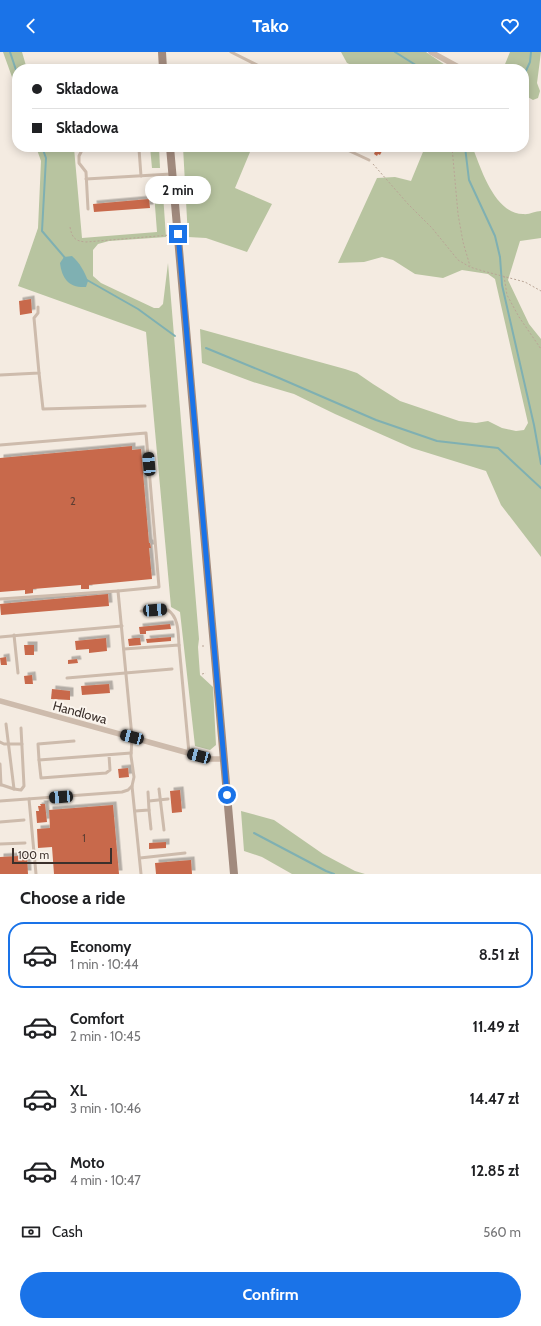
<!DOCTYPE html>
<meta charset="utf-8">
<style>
body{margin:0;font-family:Cabin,sans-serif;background:#f2f2f2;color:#202124;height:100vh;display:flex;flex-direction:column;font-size:15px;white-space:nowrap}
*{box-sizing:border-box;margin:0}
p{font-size:13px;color:#757577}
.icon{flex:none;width:22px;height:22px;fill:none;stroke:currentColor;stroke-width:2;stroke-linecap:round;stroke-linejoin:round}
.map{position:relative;height:822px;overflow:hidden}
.sheet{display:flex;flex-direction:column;background:#fff;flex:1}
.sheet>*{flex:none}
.hud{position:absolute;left:12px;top:12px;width:517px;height:88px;border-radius:16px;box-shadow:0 2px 10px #0003;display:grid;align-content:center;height:88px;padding:0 20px;background:#fff}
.scale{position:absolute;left:12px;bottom:10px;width:100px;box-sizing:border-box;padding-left:4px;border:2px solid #3b302b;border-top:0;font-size:11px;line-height:14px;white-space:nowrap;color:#3b302b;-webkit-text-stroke:3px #fbf5ee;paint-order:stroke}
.end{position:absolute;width:18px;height:18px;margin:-9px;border:5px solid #1a73e8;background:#fff;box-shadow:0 0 0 2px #fff}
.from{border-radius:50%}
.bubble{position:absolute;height:28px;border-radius:14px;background:#fff;box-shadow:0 2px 10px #0003;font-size:13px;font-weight:700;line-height:28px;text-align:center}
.car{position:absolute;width:12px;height:24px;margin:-12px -6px;border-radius:5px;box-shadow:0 0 3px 1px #0007;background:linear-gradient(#222 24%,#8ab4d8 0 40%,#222 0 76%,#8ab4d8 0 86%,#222 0)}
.hud b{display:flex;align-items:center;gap:14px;height:38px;font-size:15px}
.hud b+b{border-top:1px solid #e0e0e0}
.hud i{width:10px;height:10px;background:#202124}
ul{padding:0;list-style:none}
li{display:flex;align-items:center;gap:12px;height:66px;margin:0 8px 6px;padding:0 12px;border:2px solid transparent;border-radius:16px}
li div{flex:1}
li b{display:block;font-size:15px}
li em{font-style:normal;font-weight:700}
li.selected{border-color:#1a73e8}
li>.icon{width:36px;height:36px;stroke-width:1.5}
h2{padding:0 20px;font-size:18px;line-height:48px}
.pay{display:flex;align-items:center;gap:10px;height:44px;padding:0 20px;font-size:15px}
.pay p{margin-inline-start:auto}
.action{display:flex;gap:8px;margin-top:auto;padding:8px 20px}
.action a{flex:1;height:46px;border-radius:24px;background:#1a73e8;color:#fff;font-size:16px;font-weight:700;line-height:46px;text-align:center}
header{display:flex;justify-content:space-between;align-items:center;height:52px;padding:0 20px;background:#1a73e8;color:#fff;font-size:18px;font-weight:700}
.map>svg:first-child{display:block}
.green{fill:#b8c4a0}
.water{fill:#7fb0b2}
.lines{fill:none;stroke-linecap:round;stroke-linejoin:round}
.stream{stroke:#7fb0b2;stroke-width:2}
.building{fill:#c8694b;filter:url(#shadow)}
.path{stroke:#b9a596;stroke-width:1;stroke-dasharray:2 2;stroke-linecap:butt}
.lane{stroke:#cdbbac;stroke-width:3}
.street{stroke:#cdbbac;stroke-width:5.5}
.secondary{stroke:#a18a7d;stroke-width:8}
.route{stroke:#1a73e8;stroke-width:5}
.labels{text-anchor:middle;stroke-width:4;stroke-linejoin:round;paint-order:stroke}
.number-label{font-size:11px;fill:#5e3e33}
.street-label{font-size:13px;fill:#3b302b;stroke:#fbf5ee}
</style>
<header><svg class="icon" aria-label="back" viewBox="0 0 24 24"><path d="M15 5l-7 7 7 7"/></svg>Tako<svg class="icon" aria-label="heart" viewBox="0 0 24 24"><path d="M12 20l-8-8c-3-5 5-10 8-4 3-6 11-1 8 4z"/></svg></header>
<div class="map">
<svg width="541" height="822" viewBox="0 0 541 822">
<defs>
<filter id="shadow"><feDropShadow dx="3.5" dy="-3.5" stdDeviation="0" flood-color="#0004"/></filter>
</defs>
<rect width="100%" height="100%" fill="#f4ebe1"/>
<g class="green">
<path d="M3 0H22L27 17H17V39Z"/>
<path d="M341 0H426L451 17H361L347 11Z"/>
<path d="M510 0H541L537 31 540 39 538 46 533 48 524 43V17H503Z"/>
<path d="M36 95H85L74 96 82 186 157 180 153 128H162L166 185 109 189 98 192 93 198V224L101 231 154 256H159L163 252 168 211 199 587 198 595 200 623 213 635 216 693 210 698 195 694 180 560 171 555 146 280 18 234 38 176 41 109Z"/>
<path d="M150 95H159L160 116H152Z"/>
<path d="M183 95H231L250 100 235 136 272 152 247 200 206 186 188 185Z"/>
<path d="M425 95H474V99C482 120 496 162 523 162 529 163 535 159 541 159V186L520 189 508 228 529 272 541 287V505L501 453 486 419 412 396 335 362 294 342 253 330 202 311 200 277 345 317 357 321 373 332 400 349 459 369 476 371 488 369 502 376 516 379 524 378 528 371 495 227 488 222 462 218 443 226 415 222 393 208 382 205 364 210 338 211 377 126 395 125 411 129Z"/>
<path d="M241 759 274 768 323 802 355 819 365 822H292L262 805 244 799Z"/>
</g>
<path class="water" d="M72 204C80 211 84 219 88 229L86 235C69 236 62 227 60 211L64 205Z"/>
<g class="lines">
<g class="stream">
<path d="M10 0 17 21"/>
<path d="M395 0 422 17"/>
<path d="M524 23 530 10 531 0"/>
<path d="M42 95 46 106 42 179 66 207"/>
<path d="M465 95 469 128 495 184 500 205 502 233 534 373 541 412"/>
<path d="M87 228 138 257 175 284"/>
<path d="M206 296 279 326 376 368 437 389 498 396 541 436"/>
<path d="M254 781 326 819 334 822"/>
</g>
</g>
<g class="building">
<path d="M377 95H384L380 103 378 102 377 104 374 102Z"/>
<path d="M149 147 150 156 94 160 93 152Z"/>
<path d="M31 247 32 261 20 263 19 249Z"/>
<path d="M132 394V398L141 397 149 491H150L151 496H149L152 527 89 533V537H81V533L33 537V541L25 542V538L0 540V406Z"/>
<path d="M108 542 109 554 1 563 0 552Z"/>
<path d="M170 572 171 577 146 579V582H140L139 575Z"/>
<path d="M171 585V589L147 591 146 587Z"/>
<path d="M106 586 107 599 89 601V597L76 598 75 589Z"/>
<path d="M135 586H140L141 593 129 594 128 587Z"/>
<path d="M24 593H34V603H25Z"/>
<path d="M6 605 7 613H1L0 606Z"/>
<path d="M77 607 78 611 68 612V608Z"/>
<path d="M32 623 33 632H25L24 624Z"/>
<path d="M109 632 110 641 82 643 81 634Z"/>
<path d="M52 637 70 639V648L51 647Z"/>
<path d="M128 716 129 725 119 726 118 717Z"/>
<path d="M180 738 182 760 172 761 170 739Z"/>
<path d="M40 752H45L47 770 37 771 36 759H39L38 754H41Z"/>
<path d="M113 753 119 822H54L52 795 38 796 37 777 50 776 49 758Z"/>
<path d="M166 790V796L149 797V791Z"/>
<path d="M19 804H27L28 822H0V805Z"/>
<path d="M191 808 192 822H156L155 811Z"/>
</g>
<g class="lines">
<g class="path">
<path d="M452 95 458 162 463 190 470 214"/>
<path d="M373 112 408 152 432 176 458 208 470 215 483 219 525 230 541 239"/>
<path d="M70 175C72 186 75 189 86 190L170 183"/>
<path d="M504 224 507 243 519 265 541 297"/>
<path d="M202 594H204"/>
<path d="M202 622 206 621"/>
</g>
<g class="lane">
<path d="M231 0 265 17"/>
<path d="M136 95 139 97 141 124"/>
<path d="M341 95 369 108"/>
<path d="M86 127 171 122"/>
<path d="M88 157 86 120 79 111V104L82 98 117 95"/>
<path d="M39 321 43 357 145 354"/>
<path d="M0 323 39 321 34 266 38 261V255"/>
<path d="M0 393 146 381 159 535 118 539"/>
<path d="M0 547 118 539 132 685 131 704 134 725 132 734 128 738 122 740 0 749"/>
<path d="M141 559 168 558C179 566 178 580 179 593"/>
<path d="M14 583 18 621"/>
<path d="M0 585 122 574"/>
<path d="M124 597 179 593 189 701"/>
<path d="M67 626 172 617"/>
<path d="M0 690 4 692H22"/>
<path d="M109 703 110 718 106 721 41 726 39 708 131 701"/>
<path d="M39 708 38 692 74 689"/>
<path d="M0 712 1 733"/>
<path d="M2 733 14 737 6 672"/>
<path d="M132 734 141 822"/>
<path d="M14 737 21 738 24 734 21 676"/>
<path d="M159 737 164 778"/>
<path d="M29 747 36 822"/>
<path d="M149 749 168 747"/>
<path d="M149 758 151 777"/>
<path d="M135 759 149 758 148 740"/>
<path d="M0 770 24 768"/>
<path d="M0 792 25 791"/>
<path d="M140 806 185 801"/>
</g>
<g class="street">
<path d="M431 0 462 17"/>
<path d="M0 649 210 707H224"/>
</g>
<g class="secondary">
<path d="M162 0 163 17"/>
<path d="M170 95 234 822"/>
</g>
</g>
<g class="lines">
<path class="route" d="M178 182 227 743"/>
</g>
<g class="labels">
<g class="number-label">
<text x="73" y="453">2</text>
<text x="84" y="790">1</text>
</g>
<g class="street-label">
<text transform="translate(80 660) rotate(15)" y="5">Handlowa</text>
</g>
</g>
</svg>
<div class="scale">100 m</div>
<i class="end from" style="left:227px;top:743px"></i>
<i class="end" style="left:178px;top:182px"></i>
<div class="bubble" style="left:145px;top:124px;width:66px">2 min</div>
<i class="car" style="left:149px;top:412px;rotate:355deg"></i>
<i class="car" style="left:155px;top:558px;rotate:86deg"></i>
<i class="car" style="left:132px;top:685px;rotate:285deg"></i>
<i class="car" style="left:199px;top:704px;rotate:285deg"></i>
<i class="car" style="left:61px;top:745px;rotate:266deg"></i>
<div class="hud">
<b><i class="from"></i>Składowa</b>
<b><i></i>Składowa</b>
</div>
</div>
<section class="sheet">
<h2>Choose a ride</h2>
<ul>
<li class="selected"><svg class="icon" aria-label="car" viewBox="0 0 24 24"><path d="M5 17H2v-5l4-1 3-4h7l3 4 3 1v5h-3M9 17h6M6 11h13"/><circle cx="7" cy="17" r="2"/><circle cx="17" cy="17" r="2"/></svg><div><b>Economy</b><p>1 min · 10:44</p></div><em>8.51 zł</em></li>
<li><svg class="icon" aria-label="car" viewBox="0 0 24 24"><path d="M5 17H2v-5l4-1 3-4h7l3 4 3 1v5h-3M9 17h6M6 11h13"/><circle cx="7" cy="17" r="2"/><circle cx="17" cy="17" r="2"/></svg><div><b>Comfort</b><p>2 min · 10:45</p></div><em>11.49 zł</em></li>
<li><svg class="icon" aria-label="car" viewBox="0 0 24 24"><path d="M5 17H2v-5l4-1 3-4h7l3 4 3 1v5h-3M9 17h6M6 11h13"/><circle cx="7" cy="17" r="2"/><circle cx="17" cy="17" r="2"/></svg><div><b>XL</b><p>3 min · 10:46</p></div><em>14.47 zł</em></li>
<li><svg class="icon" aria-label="car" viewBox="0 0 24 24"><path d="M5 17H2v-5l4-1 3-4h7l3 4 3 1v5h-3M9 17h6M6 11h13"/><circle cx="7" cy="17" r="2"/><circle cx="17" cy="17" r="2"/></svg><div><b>Moto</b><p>4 min · 10:47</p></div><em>12.85 zł</em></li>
</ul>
<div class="pay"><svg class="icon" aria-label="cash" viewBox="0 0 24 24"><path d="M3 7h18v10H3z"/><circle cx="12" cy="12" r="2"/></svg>Cash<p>560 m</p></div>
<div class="action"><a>Confirm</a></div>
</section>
